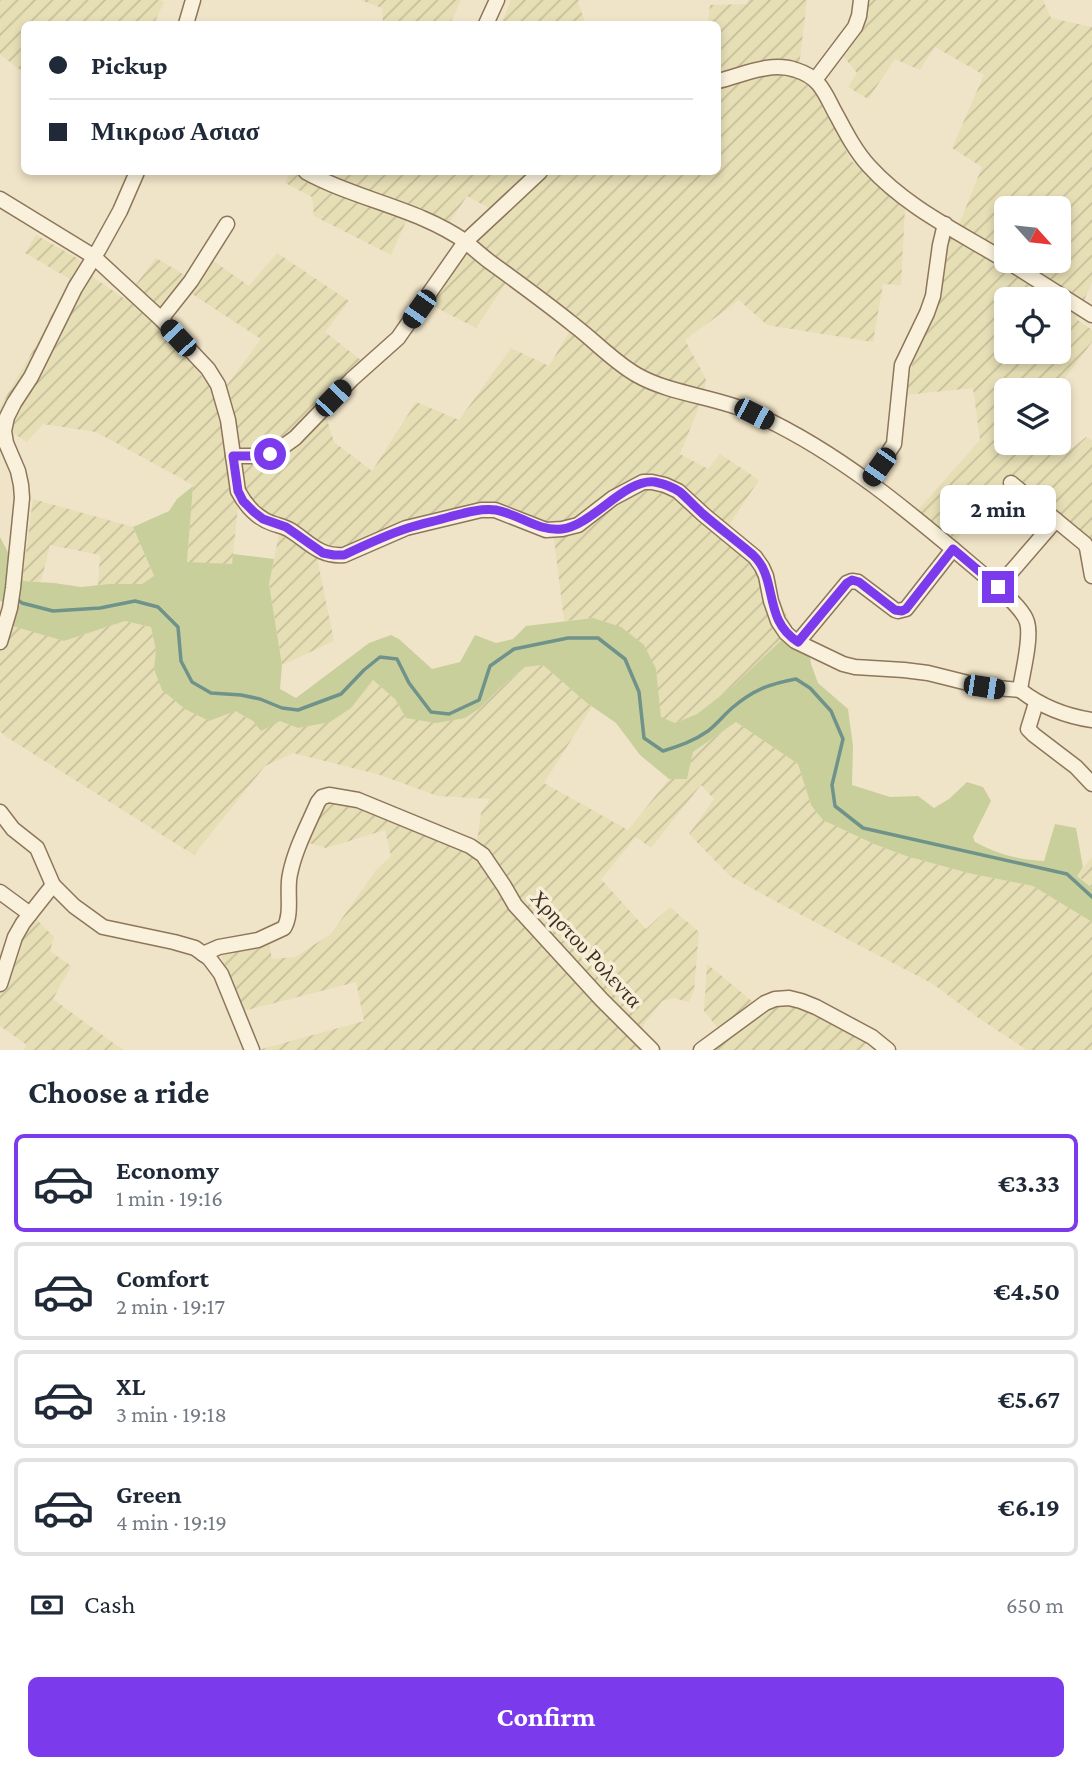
<!DOCTYPE html>
<meta charset="utf-8">
<style>
body{margin:0;font-family:"Crimson Pro",serif;background:#f6f6f7;color:#1f2937;height:100vh;display:flex;flex-direction:column;font-size:26px;white-space:nowrap}
*{box-sizing:border-box;margin:0}
p{font-size:23px;color:#747a83}
.icon{flex:none;width:38px;height:38px;fill:none;stroke:currentColor;stroke-width:2;stroke-linecap:round;stroke-linejoin:round}
.map{position:relative;height:1050px;overflow:hidden}
.details{display:flex;flex-direction:column;background:#fff;flex:1}
.details>*{flex:none}
.guide{position:absolute;left:21px;top:21px;width:700px;height:154px;border-radius:10px;box-shadow:0 4px 10px #0003;display:grid;align-content:center;height:154px;padding:0 28px;background:#fff}
.needle{width:46px;rotate:117deg}
.tools{position:absolute;left:994px;top:196px;display:grid;gap:14px}
.tools a{display:grid;place-items:center;width:77px;height:77px;border-radius:10px;background:#fff;box-shadow:0 4px 10px #0003;font-size:35px}
.end{position:absolute;width:32px;height:32px;margin:-16px;border:9px solid #7c3aed;background:#fff;box-shadow:0 0 0 4px #fff}
.from{border-radius:50%}
.bubble{position:absolute;height:49px;border-radius:10px;background:#fff;box-shadow:0 4px 10px #0003;font-size:23px;font-weight:700;line-height:49px;text-align:center}
.car{position:absolute;width:21px;height:42px;margin:-21px -10px;border-radius:9px;box-shadow:0 0 5px 2px #0007;background:linear-gradient(#222 24%,#8ab4d8 0 40%,#222 0 76%,#8ab4d8 0 86%,#222 0)}
.guide b{display:flex;align-items:center;gap:24px;height:66px;font-size:26px}
.guide b+b{border-top:2px solid #e0e1e3}
.guide i{width:18px;height:18px;background:#1f2937}
ul{padding:0;list-style:none}
li{display:flex;align-items:center;gap:21px;height:98px;margin:0 14px 10px;padding:0 14px;border:4px solid #e0e1e3;border-radius:10px}
li div{flex:1}
li b{display:block;font-size:26px}
li em{font-style:normal;font-weight:700}
li.selected{border-color:#7c3aed}
li>.icon{width:63px;height:63px;stroke-width:1.5}
h2{padding:0 28px;font-size:32px;line-height:84px}
.pay{display:flex;align-items:center;gap:18px;height:77px;padding:0 28px;font-size:26px}
.pay p{margin-inline-start:auto}
.button{display:flex;gap:14px;margin-top:auto;padding:14px 28px}
.button a{flex:1;height:80px;border-radius:10px;background:#7c3aed;color:#fff;font-size:28px;font-weight:700;line-height:80px;text-align:center}
.map>svg:first-child{display:block}
.farmland{fill:url(#farmland-furrows);fill-rule:evenodd}
.grass{fill:#c9cf9b}
.lines{fill:none;stroke-linecap:round;stroke-linejoin:round}
.stream{stroke:#6f938a;stroke-width:3.5}
.minor-casing{stroke:#8d765c;stroke-width:17}
.minor{stroke:#faf1dc;stroke-width:14}
.route{stroke:#7c3aed;stroke-width:9}
.labels{text-anchor:middle;stroke-width:7;stroke-linejoin:round;paint-order:stroke}
.street-label{font-size:21px;fill:#3d2e20;stroke:#f7eed8}
</style>
<div class="map">
<svg width="1092" height="1050" viewBox="0 0 1092 1050">
<defs>
<pattern id="farmland-furrows" width="10" height="10" patternUnits="userSpaceOnUse" patternTransform="scale(1.75)"><rect width="10" height="10" fill="#e6deb5"/><path d="M-1 1l2-2M0 10L10 0M9 11l2-2" fill="none" stroke="#c6bf9b"/></pattern>
</defs>
<rect width="100%" height="100%" fill="#f0e4c8"/>
<g class="farmland">
<path d="M0 0H160L164 2 154 24H24V73L1 55H0Z"/>
<path d="M360 0H461L450 24H392L383 21 382 8Z"/>
<path d="M511 0H579L578 3 586 24H501Z"/>
<path d="M748 0H807L798 75 813 85 823 100 851 161 863 168 905 208 901 285 883 284 873 342 767 325 739 300 685 340 706 379 704 394 680 454 708 469 720 454 759 480 727 528 767 559 776 592 793 629 732 687 697 714 675 723 661 718 656 669 593 618 564 621 554 539 537 520 511 507 478 503 418 519 367 539 340 548 322 544 316 553 334 641 282 665 269 583 282 520 272 516 253 503 240 487 232 564 187 563 193 485 96 432 43 424 27 442 0 425V407L35 347 70 279 25 253 36 235 77 258 90 275 125 299 156 258 196 282 212 260 249 286 277 253 349 301 325 332 362 361 324 400 325 413 334 442 372 471 416 402 459 420 511 348 549 366 578 317 515 269 476 328 429 304 496 212 467 196 449 223 412 208 391 255 314 216 312 197 285 183 290 172H718V24H708L710 5 747 4ZM183 288 261 339 227 385 212 390 191 361 154 323Z"/>
<path d="M868 0H1043L1051 18 1092 27V282L1076 319 1092 330V342L1056 390H1006V443H1054L1064 455 1086 437 1092 440V547L1082 535 1008 476 954 543 918 510 980 440 973 388 905 395 915 353 933 320 942 282 948 241 960 222 982 167 952 148 984 75 935 47 920 70 895 59 868 99 848 87 857 73 844 57 863 29ZM1006 208H1059V261H1006ZM1006 299H1059V352H1006Z"/>
<path d="M33 499 133 527 154 577 142 584 98 585 100 555 50 545 41 582 22 581Z"/>
<path d="M125 621 151 627 156 650 154 669 253 721H280L298 728 364 690 373 680 395 699 406 718 480 708 500 688 525 667 543 665 592 707 544 783 628 830 669 779H687L693 752 736 722 798 764 811 805 824 820 874 844 906 856 968 873 1033 886 1092 922V1050H1027L980 1019 933 984 773 900 730 876 689 834 714 799 701 785 651 848 636 837 601 879 646 929 670 907 699 932 694 990 689 1002 674 998 662 1001 645 1023 636 1041 644 1050H258L364 1021 356 982 243 1011 220 953 269 941 272 959 295 957 331 934 376 870 391 856 385 830 326 848 306 842 321 801 359 809 469 853 477 841 481 813 490 799 438 796 377 774 293 753 265 766 194 855 5 736 0 731V647L2 623 64 641Z"/>
<path d="M1092 857V888L1077 875Z"/>
<path d="M35 918 54 937 50 951 71 966 53 999 123 1050H23L27 1045 0 1026V991L7 984 22 939Z"/>
<path d="M707 964 753 1002 761 1006 789 998 872 1037 860 1050H701L723 1034 704 1011Z"/>
</g>
<path class="grass" d="M193 486 187 562 232 564 233 554 274 559 269 584 282 665 280 689 296 698 369 643 391 635 399 639 432 669 460 662 475 635 496 643 513 639 526 626 593 618 621 627 644 645 656 669 661 717 675 723 697 714 732 687 793 629 808 639 811 664 818 683 848 709 853 746 852 785 890 797 918 796 934 808 949 799 967 782 983 787 991 801 973 837 975 842C997 854 1019 860 1044 861L1055 824 1076 828 1083 867 1077 876 1092 888V922L1033 886 968 873 906 856 874 844 823 820 811 805 798 764 736 722 693 752 687 779H669L640 755 616 723 587 703 543 665 525 667 500 688 480 708 465 718 436 723 406 718 395 699 373 680 351 708 330 722 298 728 280 721 261 731 253 721 235 711 209 721 185 709 162 690 154 669 156 650 151 627 125 621 64 641 2 623 4 602 0 601V537L23 581 54 583 81 587 109 584H142L154 576 133 527 169 511 177 499Z"/>
<g class="lines">
<path class="stream" d="M17 599 22 603 53 611 100 608 135 601 158 607 178 627 181 661 192 682 211 693 241 695 260 699 282 708 298 710 341 694 364 670 380 657 397 659 409 683 431 712 449 714 479 700 490 666 514 649 568 638H598L625 659 639 692 644 738 663 751C679 746 694 741 708 731 717 724 724 715 732 708 753 690 769 684 796 679L810 688 831 711 843 739 832 785 835 806 863 828 1067 874 1092 897"/>
<g class="minor-casing">
<g id="minor">
<path d="M186 24 193 0"/>
<path d="M486 24 497 0"/>
<path d="M815 80 855 27 859 16 861 0"/>
<path d="M718 81C743 75 770 61 796 70 822 78 825 95 837 116 846 133 856 152 869 166 907 208 959 232 1006 261"/>
<path d="M306 172C357 200 418 208 466 242 474 249 482 256 490 262 519 283 548 304 575 326 596 342 614 362 637 375 670 394 717 397 753 413 845 454 922 523 998 587 1007 596 1024 611 1027 622 1032 638 1022 674 1020 690 1042 707 1065 716 1092 720"/>
<path d="M0 199 93 256 161 319 208 369 218 385 228 420 238 491C246 506 258 519 274 524 280 526 285 527 290 530 309 542 319 557 344 555L406 528 481 510H495L546 530 562 529 578 525 613 498 643 482H652L665 485 678 491 704 515 755 557 762 567 766 576 771 601 778 621 786 633 795 641 843 664 855 667 904 670 928 673 984 687 1020 690"/>
<path d="M1007 261 1092 315"/>
<path d="M161 319 191 281 227 224"/>
<path d="M233 456H259L270 454 281 448 295 438 352 379 398 338 465 242 540 172"/>
<path d="M869 482 894 444 902 365 927 313 933 296 940 245 945 224"/>
<path d="M1011 483 1085 544 1087 548 1092 576"/>
<path d="M998 587 1056 520"/>
<path d="M0 642 10 608 13 588 22 498 21 485 18 471 6 443 4 431 7 417 14 403 31 377 75 288 99 249 120 211 137 172"/>
<path d="M798 642 847 583 852 581 858 582 895 610 898 611 906 609 953 549"/>
<path d="M1036 703 1028 729 1034 735 1076 767 1092 784"/>
<path d="M0 812 13 829 37 848 53 885 74 906 103 927 174 942 195 948 209 958 221 974 252 1050"/>
<path d="M0 892 30 914"/>
<path d="M203 954 219 947 258 940 284 928C293 913 286 891 290 874 295 849 308 825 318 802L322 797 329 795 358 800 470 846 483 855 504 886 515 905 601 999 652 1050"/>
<path d="M0 984 15 937 23 923 53 885"/>
<path d="M701 1050 765 1003 775 999 789 998 801 1001 816 1007 872 1037 888 1050"/>
</g>
</g>
<use href="#minor" class="minor"/>
</g>
<g class="lines">
<path class="route" d="M270 454 259 456H233L238 491 243 501 254 512 263 519 286 527 323 553 334 555H344C365 545 386 535 408 528 421 524 435 521 449 517 464 513 481 508 496 510 519 514 538 532 562 529 593 525 625 478 655 482 664 484 673 487 680 492 688 499 695 507 703 514 719 528 737 541 753 555 779 579 762 619 798 642L847 583 852 580 859 582 895 610 902 611 906 609 953 549 998 587"/>
</g>
<g class="labels">
<g class="street-label">
<text transform="translate(586 949) rotate(47)" y="7">Χρηστου Ρολεντα</text>
</g>
</g>
</svg>
<div class="tools">
<a><svg class="needle" viewBox="-14 -14 28 28"><path d="M0-13l5 13h-10z" fill="#e53935"/><path d="M0 13l5-13h-10z" fill="#747a83"/></svg></a>
<a><svg class="icon" aria-label="locate" viewBox="0 0 24 24"><circle cx="12" cy="12" r="6"/><path d="M12 2v4M12 18v4M2 12h4M18 12h4"/></svg></a>
<a><svg class="icon" aria-label="layers" viewBox="0 0 24 24"><path d="M12 4l9 5-9 5-9-5zM3 14l9 5 9-5"/></svg></a>
</div>
<i class="end from" style="left:270px;top:454px"></i>
<i class="end" style="left:998px;top:587px"></i>
<div class="bubble" style="left:940px;top:485px;width:116px">2 min</div>
<i class="car" style="left:419px;top:309px;rotate:215deg"></i>
<i class="car" style="left:178px;top:338px;rotate:317deg"></i>
<i class="car" style="left:333px;top:398px;rotate:44deg"></i>
<i class="car" style="left:754px;top:414px;rotate:117deg"></i>
<i class="car" style="left:879px;top:467px;rotate:215deg"></i>
<i class="car" style="left:984px;top:687px;rotate:99deg"></i>
<div class="guide">
<b><i class="from"></i>Pickup</b>
<b><i></i>Μικρωσ Ασιασ</b>
</div>
</div>
<section class="details">
<h2>Choose a ride</h2>
<ul>
<li class="selected"><svg class="icon" aria-label="car" viewBox="0 0 24 24"><path d="M5 17H2v-5l4-1 3-4h7l3 4 3 1v5h-3M9 17h6M6 11h13"/><circle cx="7" cy="17" r="2"/><circle cx="17" cy="17" r="2"/></svg><div><b>Economy</b><p>1 min · 19:16</p></div><em>€3.33</em></li>
<li><svg class="icon" aria-label="car" viewBox="0 0 24 24"><path d="M5 17H2v-5l4-1 3-4h7l3 4 3 1v5h-3M9 17h6M6 11h13"/><circle cx="7" cy="17" r="2"/><circle cx="17" cy="17" r="2"/></svg><div><b>Comfort</b><p>2 min · 19:17</p></div><em>€4.50</em></li>
<li><svg class="icon" aria-label="car" viewBox="0 0 24 24"><path d="M5 17H2v-5l4-1 3-4h7l3 4 3 1v5h-3M9 17h6M6 11h13"/><circle cx="7" cy="17" r="2"/><circle cx="17" cy="17" r="2"/></svg><div><b>XL</b><p>3 min · 19:18</p></div><em>€5.67</em></li>
<li><svg class="icon" aria-label="car" viewBox="0 0 24 24"><path d="M5 17H2v-5l4-1 3-4h7l3 4 3 1v5h-3M9 17h6M6 11h13"/><circle cx="7" cy="17" r="2"/><circle cx="17" cy="17" r="2"/></svg><div><b>Green</b><p>4 min · 19:19</p></div><em>€6.19</em></li>
</ul>
<div class="pay"><svg class="icon" aria-label="cash" viewBox="0 0 24 24"><path d="M3 7h18v10H3z"/><circle cx="12" cy="12" r="2"/></svg>Cash<p>650 m</p></div>
<div class="button"><a>Confirm</a></div>
</section>
